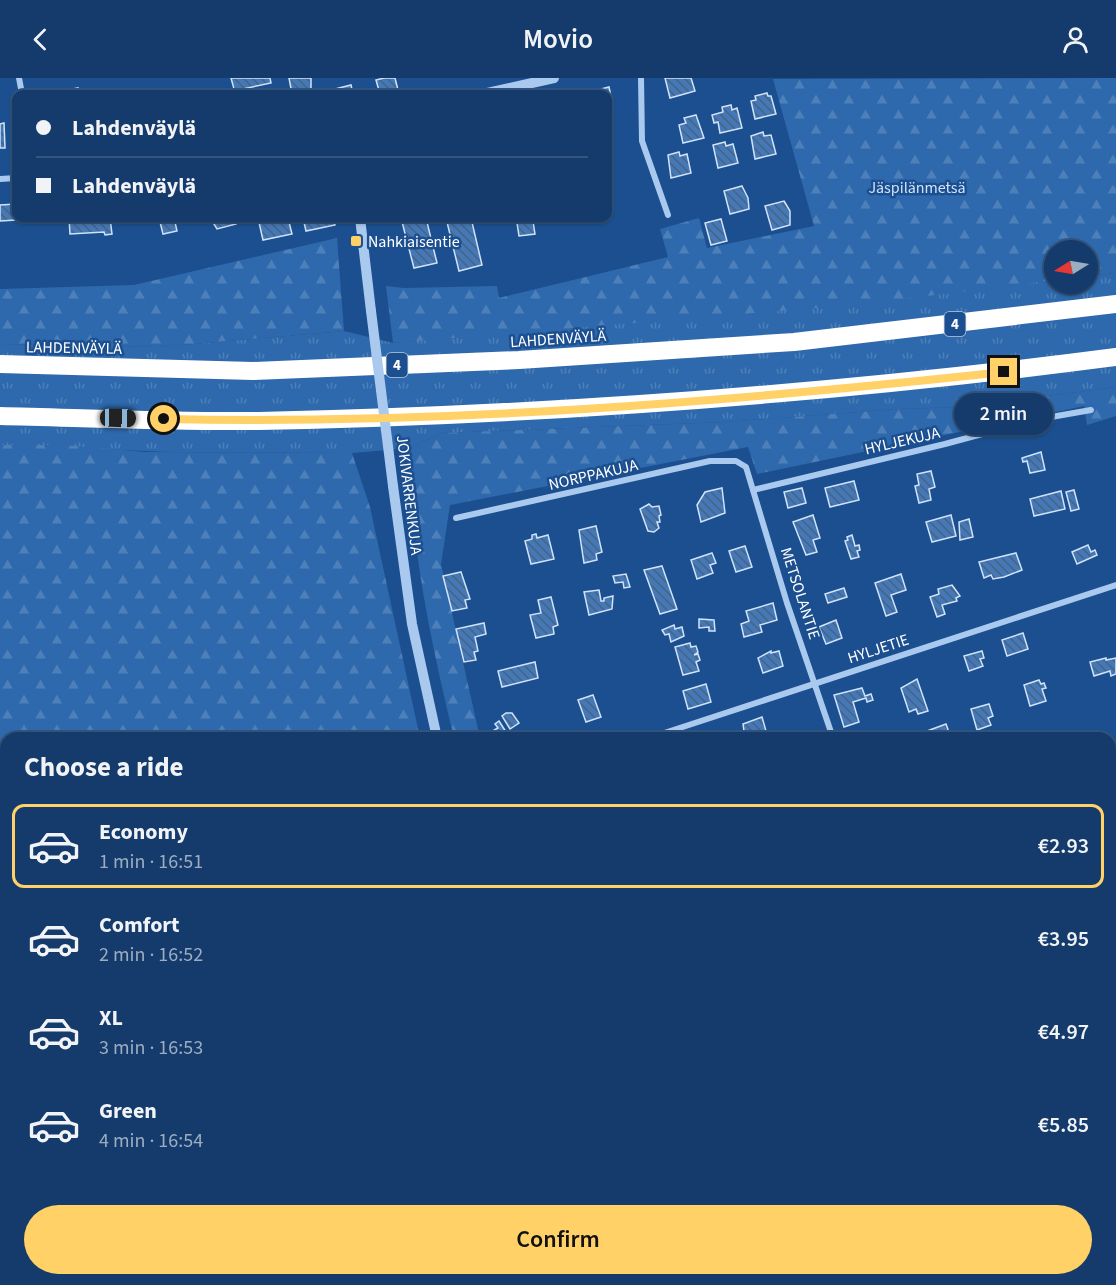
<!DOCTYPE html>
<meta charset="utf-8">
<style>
body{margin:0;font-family:"Source Sans 3",sans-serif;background:#214673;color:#f1f3f6;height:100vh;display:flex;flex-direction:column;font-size:22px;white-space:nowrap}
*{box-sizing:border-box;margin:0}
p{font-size:20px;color:#9dadc1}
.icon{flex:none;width:33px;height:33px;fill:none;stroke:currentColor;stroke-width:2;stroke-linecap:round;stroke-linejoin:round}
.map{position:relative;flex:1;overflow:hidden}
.drawer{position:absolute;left:0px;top:654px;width:1116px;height:554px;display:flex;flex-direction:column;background:#143b6b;border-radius:18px 18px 0 0;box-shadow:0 2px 4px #0004,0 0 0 2px #33557e}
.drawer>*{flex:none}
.guide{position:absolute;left:12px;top:12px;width:600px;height:132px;border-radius:12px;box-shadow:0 2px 4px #0004,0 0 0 2px #33557e;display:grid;align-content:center;height:132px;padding:0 24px;background:#143b6b}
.needle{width:39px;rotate:259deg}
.fabs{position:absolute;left:1044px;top:162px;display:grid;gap:12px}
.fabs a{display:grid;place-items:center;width:54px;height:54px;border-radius:50%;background:#143b6b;box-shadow:0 2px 4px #0004,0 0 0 2px #33557e;font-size:30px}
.end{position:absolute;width:27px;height:27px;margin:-14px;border:8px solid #ffd166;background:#111;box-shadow:0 0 0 3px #111}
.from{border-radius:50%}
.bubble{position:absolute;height:42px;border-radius:21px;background:#143b6b;box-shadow:0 2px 4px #0004,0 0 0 2px #33557e;font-size:20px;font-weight:600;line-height:42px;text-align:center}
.car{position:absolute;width:18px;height:36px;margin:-18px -9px;border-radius:8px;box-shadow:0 0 4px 2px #0007;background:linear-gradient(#222 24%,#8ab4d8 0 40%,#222 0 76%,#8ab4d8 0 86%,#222 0)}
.guide b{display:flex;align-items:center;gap:21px;height:57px;font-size:22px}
.guide b+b{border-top:2px solid #33557e}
.guide i{width:15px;height:15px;background:#f1f3f6}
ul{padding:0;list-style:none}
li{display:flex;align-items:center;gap:18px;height:84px;margin:0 12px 9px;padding:0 12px;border:3px solid transparent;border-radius:12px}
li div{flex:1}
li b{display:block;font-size:22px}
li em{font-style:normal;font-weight:600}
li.active{border-color:#ffd166}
li>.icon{width:54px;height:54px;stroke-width:1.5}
h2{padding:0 24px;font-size:27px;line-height:72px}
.primary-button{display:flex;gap:12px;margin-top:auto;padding:12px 24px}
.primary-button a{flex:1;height:69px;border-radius:36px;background:#ffd166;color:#111;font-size:24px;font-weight:600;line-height:69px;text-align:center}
header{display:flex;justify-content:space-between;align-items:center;height:78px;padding:0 24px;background:#143b6b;font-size:27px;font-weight:600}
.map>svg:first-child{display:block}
.grass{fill:url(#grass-tufts)}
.forest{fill:url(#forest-firs)}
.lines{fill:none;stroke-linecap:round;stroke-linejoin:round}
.stream{stroke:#9cc4f0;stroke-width:4}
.building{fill:url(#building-back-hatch);stroke:#cfe3fa;stroke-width:1.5}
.minor{stroke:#a9c9ee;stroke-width:6}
.tertiary{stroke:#a9c9ee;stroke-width:10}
.motorway{stroke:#fff;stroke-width:18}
.tertiary-bridge{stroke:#a9c9ee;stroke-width:10}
.route{stroke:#ffd166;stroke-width:8}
.poi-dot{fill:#ffd166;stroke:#1b4f8f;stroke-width:2}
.labels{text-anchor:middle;stroke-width:5;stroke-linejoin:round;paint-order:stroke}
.shield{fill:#1b4f8f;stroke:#bbcadd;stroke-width:1.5}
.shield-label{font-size:15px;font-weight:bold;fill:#fff}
.park-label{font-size:16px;fill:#cfe3fa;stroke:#1b4f8f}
.poi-label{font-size:16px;fill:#fff;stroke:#1b4f8f;text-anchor:start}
.street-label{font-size:16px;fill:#fff;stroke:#1b4f8f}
</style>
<header><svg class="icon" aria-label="back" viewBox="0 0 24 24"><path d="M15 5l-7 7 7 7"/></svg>Movio<svg class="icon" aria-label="person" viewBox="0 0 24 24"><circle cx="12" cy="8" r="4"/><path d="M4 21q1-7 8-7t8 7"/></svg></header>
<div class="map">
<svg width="1116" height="1207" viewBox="0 0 1116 1207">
<defs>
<pattern id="grass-tufts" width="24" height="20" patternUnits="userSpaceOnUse" patternTransform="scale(1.5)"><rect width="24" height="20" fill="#2e69ad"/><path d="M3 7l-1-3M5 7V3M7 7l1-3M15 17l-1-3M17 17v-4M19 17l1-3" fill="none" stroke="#4d80b9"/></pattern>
<pattern id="forest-firs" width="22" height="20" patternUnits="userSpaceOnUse" patternTransform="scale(1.5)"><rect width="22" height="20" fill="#2e69ad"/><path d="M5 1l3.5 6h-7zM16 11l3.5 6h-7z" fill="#4d80b9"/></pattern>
<pattern id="building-back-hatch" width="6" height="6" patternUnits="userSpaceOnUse" patternTransform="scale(1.5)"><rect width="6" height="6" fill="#4478b7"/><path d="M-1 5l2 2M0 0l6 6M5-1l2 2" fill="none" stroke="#486282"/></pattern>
</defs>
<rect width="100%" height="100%" fill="#1b4f8f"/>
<path class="grass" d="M1116 195V309L963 329 898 331 724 344 441 355 410 370 352 375 170 374 0 367V266L159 269 344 253 393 265 1054 202V206H1088V198Z"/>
<g class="forest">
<path d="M1116 0V195L1088 198V172H1054V202L864 226 393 265 386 208 404 210 497 208 499 220 668 179 660 151 699 140 707 170 814 148 773 1Z"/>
<path d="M337 160 344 253 159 269 0 266V211L134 207Z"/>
<path d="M1116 309V338L1087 347 1084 328 757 396 748 369 450 427 441 486 480 660H454C431 564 410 469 410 370L441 355 724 344 898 331 963 329Z"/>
<path d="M0 367H63L145 374 352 375 370 429 420 660H6V752H0Z"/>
<path d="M0 788 6 789V1202H337L336 1207H0Z"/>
<path d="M387 1202H605L607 1207H385Z"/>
</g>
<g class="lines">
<path class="stream" d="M363 1207 364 1202"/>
</g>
<g class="building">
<path d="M231 0H270L271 5 238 12 234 11Z"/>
<path d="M289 0H311V16H292Z"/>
<path d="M384 0H395L399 16H380L376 2Z"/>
<path d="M665 0H691L695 13 670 20Z"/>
<path d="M351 7 353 16H332L331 12Z"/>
<path d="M609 9 613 28 608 29V16H582Z"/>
<path d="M78 10 79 16H49Z"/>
<path d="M767 15 768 18H771L776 36 755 41 751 23 756 22 755 18Z"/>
<path d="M731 27 732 32 737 30 742 50 720 55 718 44 714 45 712 37 723 34 722 29Z"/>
<path d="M696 37 704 60 683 65 679 47 686 45 684 40Z"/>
<path d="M4 45 5 70H0V46Z"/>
<path d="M763 54 764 58 771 57 776 76 755 81 751 58Z"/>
<path d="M725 64 726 68 733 66 738 85 718 90 713 67Z"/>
<path d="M679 74 680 78 687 76 691 95 671 100 668 77Z"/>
<path d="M742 108 748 120 749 131 730 136 724 113Z"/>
<path d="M784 123 790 133V147L772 152 765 128Z"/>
<path d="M15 126 16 142 0 143V127Z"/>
<path d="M69 140H110L112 156 105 157 104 154 70 156Z"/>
<path d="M159 140H174L177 153 163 156Z"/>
<path d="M215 140H234L236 146 217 151 212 143 215 142Z"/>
<path d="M258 140H288L292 156 263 162Z"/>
<path d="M303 140H333L335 147 306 153Z"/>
<path d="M401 140H426L437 185 414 190Z"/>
<path d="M446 140H471L482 187 459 193Z"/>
<path d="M721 141 727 163 711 167 705 145Z"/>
<path d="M533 143 535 156 519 158 517 145Z"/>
<path d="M1041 374 1045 392 1030 395 1027 383 1023 384 1022 380Z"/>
<path d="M931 393 935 409 929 411 931 422 919 425 915 408 919 407 917 396Z"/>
<path d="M854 403 859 422 830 429 825 410Z"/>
<path d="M722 410 725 435 701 444 697 427 705 414Z"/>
<path d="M802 410 806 425 788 430 784 414Z"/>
<path d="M1074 412 1079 431 1071 433 1066 414Z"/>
<path d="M1061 413 1065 431 1034 438 1030 421Z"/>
<path d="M649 426 652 429 659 428 661 437 659 438 660 444H657L659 450 654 454 648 453 640 431Z"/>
<path d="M813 437 820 460 813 462 817 474 806 477 793 444Z"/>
<path d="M951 437 956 458 932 464 926 444Z"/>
<path d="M969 441 973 459 960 462 959 444Z"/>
<path d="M596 448 602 474 596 476 597 482 584 485 579 452Z"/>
<path d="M536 456 537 460 548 457 554 481 531 486 525 463 532 461V457Z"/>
<path d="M852 457 855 468 859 467 860 472 857 473 859 479 851 481 845 463 848 462 847 459Z"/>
<path d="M1088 467 1091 474 1095 472 1097 477 1077 486 1072 474Z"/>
<path d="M745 468 752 489 736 494 729 473Z"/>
<path d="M712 475 716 485 710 487 713 495 697 501 691 482Z"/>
<path d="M1016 475 1022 492 1004 499 993 501 991 497 984 500 979 484Z"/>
<path d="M662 488 677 531 660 536 644 492Z"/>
<path d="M461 494 470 521 465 522 467 530 452 533 443 498Z"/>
<path d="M626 496 630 509 624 510 623 504 615 505 613 498Z"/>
<path d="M901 496 906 512 891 517 897 534 886 538 875 505Z"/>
<path d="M952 507 960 518 956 520 957 523 942 527 945 536 937 539 930 519 939 516 938 511Z"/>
<path d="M844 510 847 519 828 525 825 516Z"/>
<path d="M599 512 601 523H604V520L613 518 612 531 589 537 584 514Z"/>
<path d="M551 519 558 547 553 549 554 556 536 560 530 537 541 535 538 522Z"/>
<path d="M773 525 777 542 760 547 762 554 744 559 741 546 749 543 746 533Z"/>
<path d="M699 541 714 542 715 553H709V549L699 550Z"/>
<path d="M836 542 842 560 826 566 819 549Z"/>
<path d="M484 545 486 556 475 559 478 573 474 574 476 582 464 584 456 551Z"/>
<path d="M674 547 675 551 682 549 684 558 671 564 669 556 665 557 662 552Z"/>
<path d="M1023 555 1028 571 1007 578 1002 562Z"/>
<path d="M690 565 691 569 696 568 698 574 694 577 698 576 700 582 696 584 699 593 683 597 675 569Z"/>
<path d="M771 573V575L779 573 783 588 763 595 758 580Z"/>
<path d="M982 573 984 580 980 581 983 588 969 593 964 578Z"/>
<path d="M1106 580V582L1116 580V596L1111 598 1110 593 1094 598 1090 584Z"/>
<path d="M535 584 538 600 502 609 498 593Z"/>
<path d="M917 601 928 633 918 636 916 631 909 634 901 610Z"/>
<path d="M1039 602 1041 606 1044 605 1046 610 1042 611 1046 623 1030 628 1024 607Z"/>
<path d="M706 606 711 624 688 631 683 613Z"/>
<path d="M862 610 865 618 871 616 873 622 867 624 866 620 853 624 859 644 844 649 834 617Z"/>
<path d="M593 617 601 639 586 644 578 622Z"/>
<path d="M989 626 993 638 988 640 991 647 977 652 971 631Z"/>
<path d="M506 635H512L519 645 510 651 502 638Z"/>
<path d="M762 639 768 660H745L743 646Z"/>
<path d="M499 643 506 654 502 656 504 660H490L487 656 498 650 495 646Z"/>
<path d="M946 646 951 660H929L927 653Z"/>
<path d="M1115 785 1116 820 1110 822V787Z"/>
<path d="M1116 1015V1054L1110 1043V1016Z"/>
<path d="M1116 1123V1151L1112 1152 1110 1125Z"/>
<path d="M698 1202H722L723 1207H700Z"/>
<path d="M828 1202H852L854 1207H829Z"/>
<path d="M876 1202H895L897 1207H877Z"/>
</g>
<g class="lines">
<g class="minor">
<path d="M19 0 22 16"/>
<path d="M641 0 642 63 668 137"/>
<path d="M0 101 16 100"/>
<path d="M753 412 945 366 1034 342 1091 332"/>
<path d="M456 440 710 383H736L746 389 787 525 833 660"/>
<path d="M649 660 1116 507"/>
<path d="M1110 1103 1116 1101"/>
</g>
<g class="tertiary">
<path d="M483 16 554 0"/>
<path d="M360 140 371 233"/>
<path d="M393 408 412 546 437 660"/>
<path d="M1110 730 1116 728"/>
<path d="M0 770 6 771"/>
<path d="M1016 1202 1018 1207"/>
</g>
<g class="motorway">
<path d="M0 286 253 293 519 282 794 264 1116 226"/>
<path d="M0 338C86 340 173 344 259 343 546 337 831 316 1116 279"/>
</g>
<path class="tertiary-bridge" d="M371 233 393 408"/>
</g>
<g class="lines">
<path class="route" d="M164 341C444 347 725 324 1004 294"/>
</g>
<rect class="poi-dot" x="350" y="157" width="12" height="12" rx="3"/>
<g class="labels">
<g class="shield">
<rect x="944.5" y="234" width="21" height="24" rx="4.5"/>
<rect x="386.5" y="275" width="21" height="24" rx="4.5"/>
</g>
<g class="shield-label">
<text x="955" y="251">4</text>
<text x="397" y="292">4</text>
</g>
<g class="park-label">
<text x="917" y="115">Jäspilänmetsä</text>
</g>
<g class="poi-label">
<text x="368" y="169">Nahkiaisentie</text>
</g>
<g class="street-label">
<text transform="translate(558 260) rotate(-4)" y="6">LAHDENVÄYLÄ</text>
<text transform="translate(74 269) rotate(1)" y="6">LAHDENVÄYLÄ</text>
<text transform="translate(902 362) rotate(-13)" y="6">HYLJEKUJA</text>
<text transform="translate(593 396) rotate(-13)" y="6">NORPPAKUJA</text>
<text transform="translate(410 417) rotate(83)" y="6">JOKIVARRENKUJA</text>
<text transform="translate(801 515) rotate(72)" y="6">METSOLANTIE</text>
<text transform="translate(878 570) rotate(-18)" y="6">HYLJETIE</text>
</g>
</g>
</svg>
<div class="fabs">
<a><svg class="needle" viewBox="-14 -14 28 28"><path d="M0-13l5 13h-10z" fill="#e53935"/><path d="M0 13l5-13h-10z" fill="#9dadc1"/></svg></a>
</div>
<i class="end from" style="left:164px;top:341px"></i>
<i class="end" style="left:1004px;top:294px"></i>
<div class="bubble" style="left:954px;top:315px;width:99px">2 min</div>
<i class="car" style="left:118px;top:340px;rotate:91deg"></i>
<div class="guide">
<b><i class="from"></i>Lahdenväylä</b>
<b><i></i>Lahdenväylä</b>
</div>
<section class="drawer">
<h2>Choose a ride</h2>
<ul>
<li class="active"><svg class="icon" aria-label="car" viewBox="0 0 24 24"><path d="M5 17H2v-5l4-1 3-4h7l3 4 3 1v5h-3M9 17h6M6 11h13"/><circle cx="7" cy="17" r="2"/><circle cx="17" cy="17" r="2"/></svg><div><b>Economy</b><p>1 min · 16:51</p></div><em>€2.93</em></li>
<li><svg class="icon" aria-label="car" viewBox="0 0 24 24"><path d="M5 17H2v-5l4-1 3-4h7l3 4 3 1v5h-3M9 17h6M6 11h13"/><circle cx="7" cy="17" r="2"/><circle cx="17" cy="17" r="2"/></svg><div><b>Comfort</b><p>2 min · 16:52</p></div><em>€3.95</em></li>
<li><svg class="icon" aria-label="car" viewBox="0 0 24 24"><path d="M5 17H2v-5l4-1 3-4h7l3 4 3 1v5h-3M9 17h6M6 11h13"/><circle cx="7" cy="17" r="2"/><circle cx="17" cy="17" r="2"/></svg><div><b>XL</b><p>3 min · 16:53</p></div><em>€4.97</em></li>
<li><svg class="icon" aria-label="car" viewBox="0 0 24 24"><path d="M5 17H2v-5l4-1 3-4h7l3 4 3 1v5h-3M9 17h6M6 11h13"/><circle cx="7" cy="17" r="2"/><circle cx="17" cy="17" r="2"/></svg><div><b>Green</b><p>4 min · 16:54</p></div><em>€5.85</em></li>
</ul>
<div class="primary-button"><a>Confirm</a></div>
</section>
</div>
